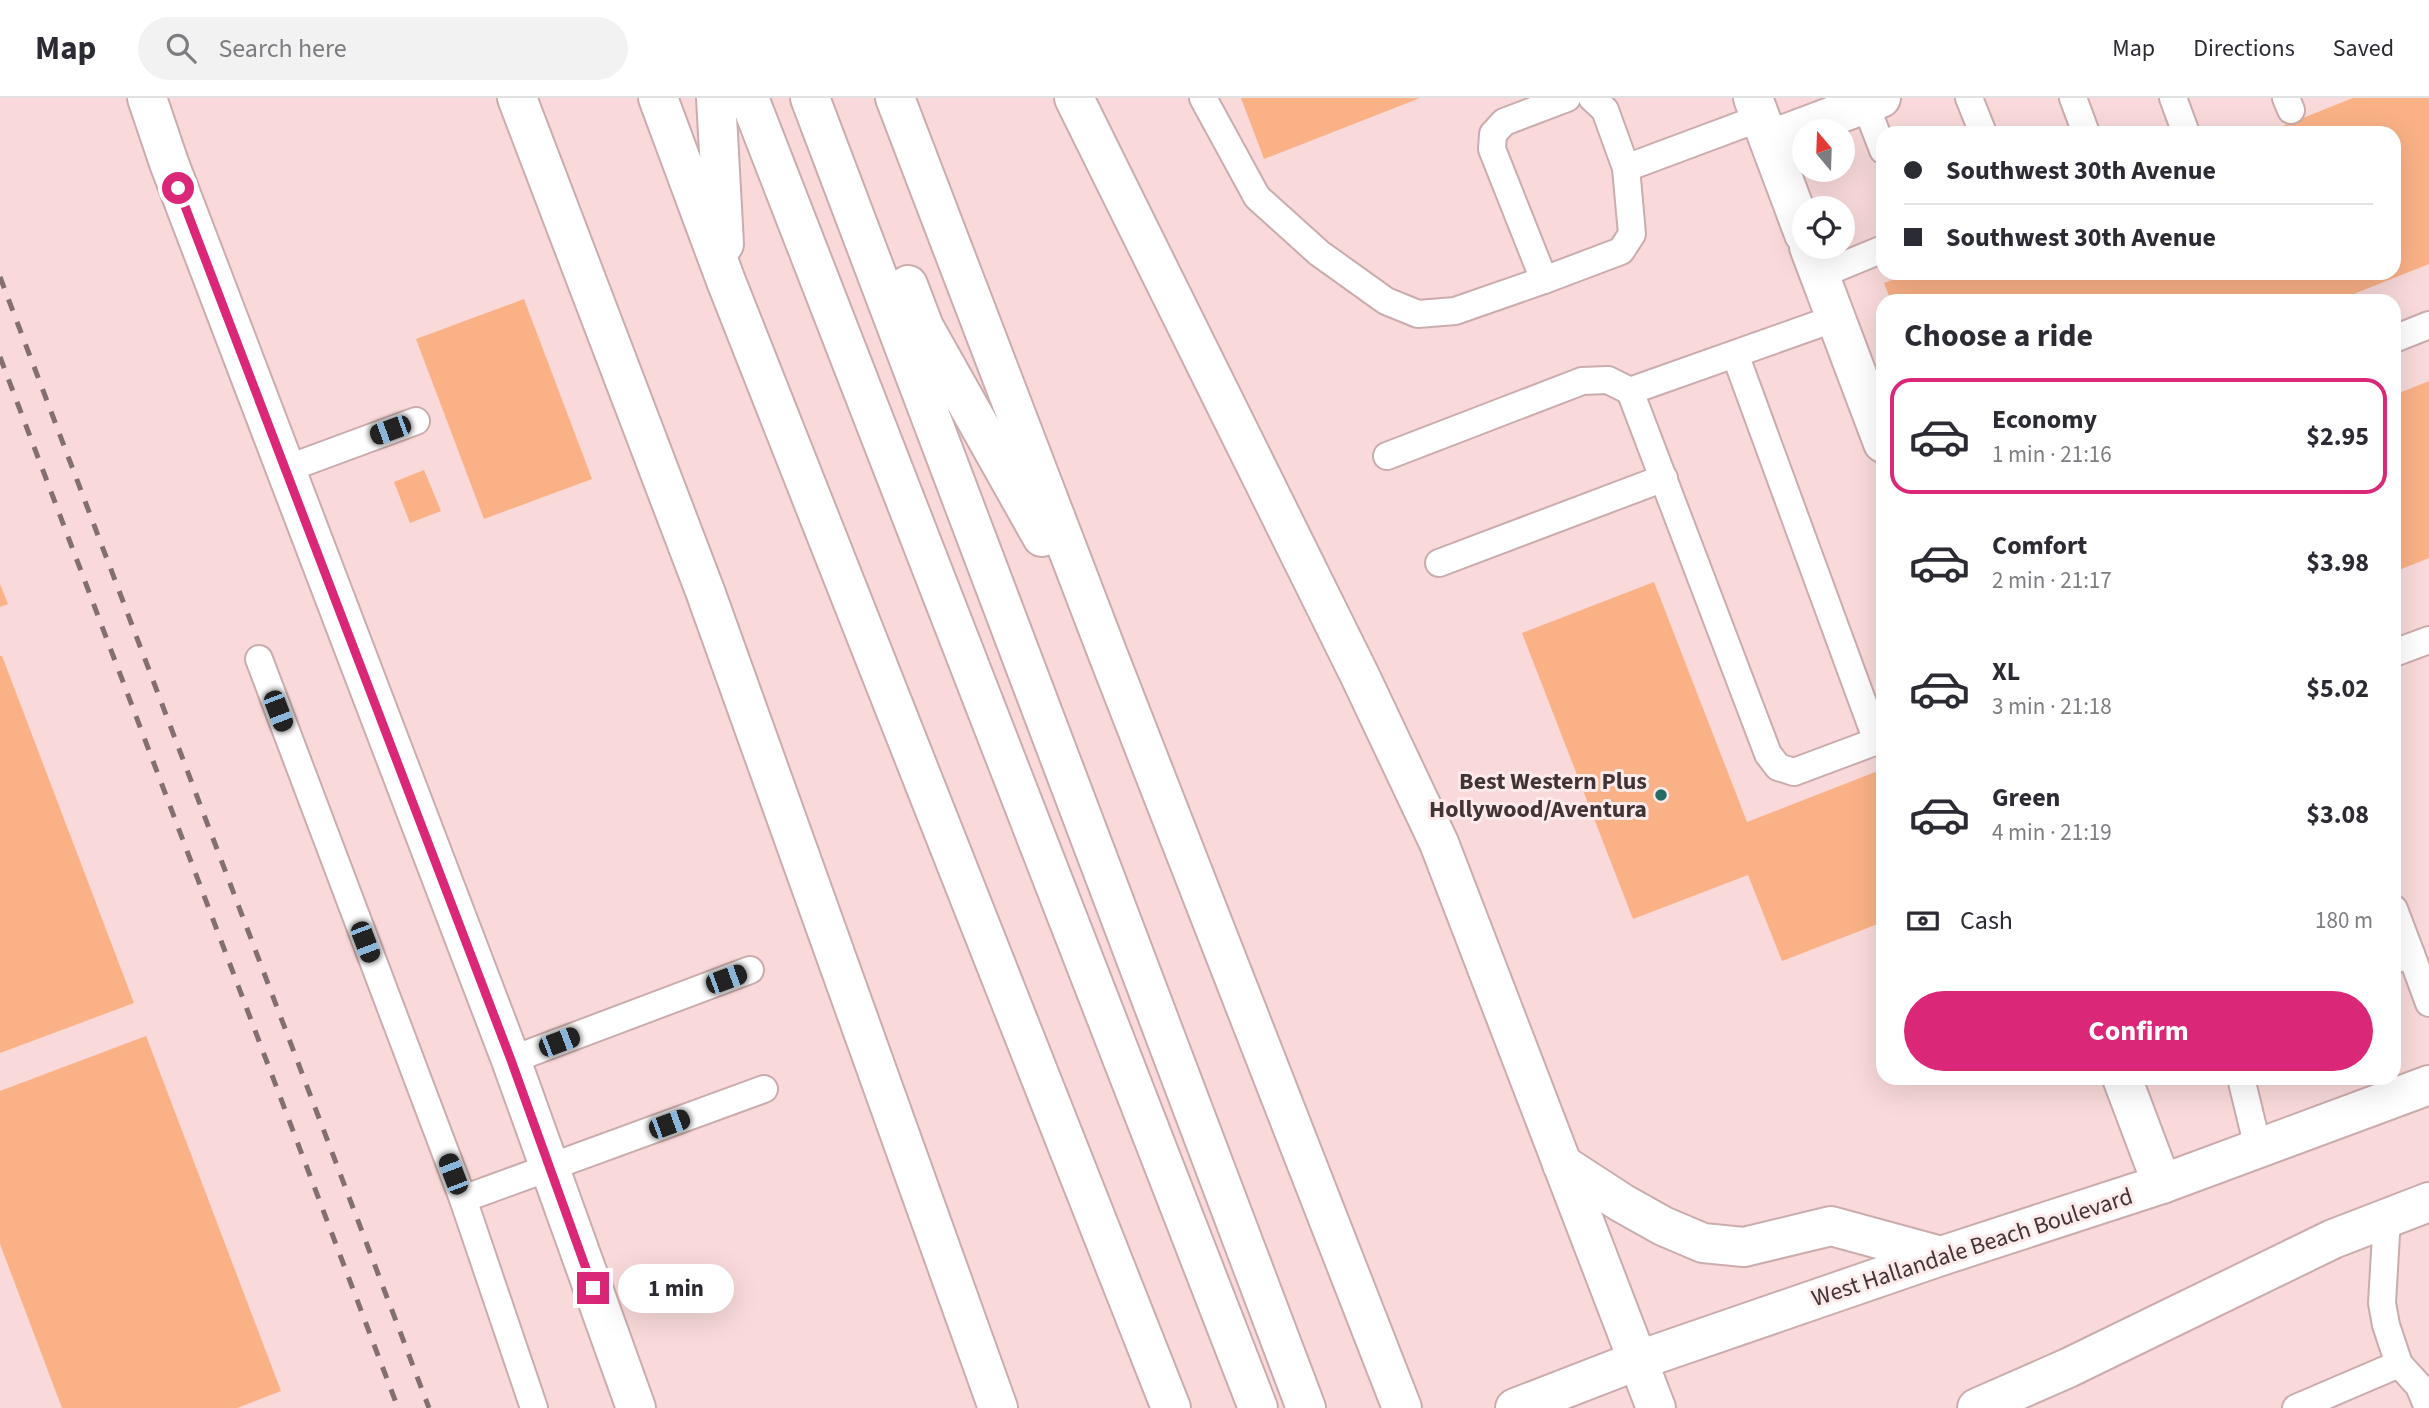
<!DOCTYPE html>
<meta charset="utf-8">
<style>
body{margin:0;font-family:"Source Sans 3",sans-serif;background:#f2f2f3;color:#2b2b33;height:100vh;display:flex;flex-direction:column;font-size:26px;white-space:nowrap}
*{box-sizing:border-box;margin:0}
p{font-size:23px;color:#7c7c81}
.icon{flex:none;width:38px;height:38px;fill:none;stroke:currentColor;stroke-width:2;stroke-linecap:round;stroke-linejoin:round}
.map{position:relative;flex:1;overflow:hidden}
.drawer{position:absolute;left:1876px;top:196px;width:525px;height:791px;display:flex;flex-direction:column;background:#fff;border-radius:21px;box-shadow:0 7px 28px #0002}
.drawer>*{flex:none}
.guide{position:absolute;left:1876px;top:28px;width:525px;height:154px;border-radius:21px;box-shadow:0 7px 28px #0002;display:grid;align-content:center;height:154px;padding:0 28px;background:#fff}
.needle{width:46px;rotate:341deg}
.fabs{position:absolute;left:1792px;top:21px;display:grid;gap:14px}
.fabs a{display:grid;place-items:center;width:63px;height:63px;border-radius:50%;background:#fff;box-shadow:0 7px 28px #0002;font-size:35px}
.end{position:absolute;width:32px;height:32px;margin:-16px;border:9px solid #db2777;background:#fff;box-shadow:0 0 0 4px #fff}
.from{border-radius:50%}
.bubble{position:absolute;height:49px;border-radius:24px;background:#fff;box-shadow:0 7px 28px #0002;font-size:23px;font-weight:700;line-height:49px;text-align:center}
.car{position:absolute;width:21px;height:42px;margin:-21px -10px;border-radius:9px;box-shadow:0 0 5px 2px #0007;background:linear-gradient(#222 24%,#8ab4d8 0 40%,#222 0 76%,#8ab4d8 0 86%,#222 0)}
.guide b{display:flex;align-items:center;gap:24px;height:66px;font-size:26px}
.guide b+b{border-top:2px solid #e1e1e2}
.guide i{width:18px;height:18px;background:#2b2b33}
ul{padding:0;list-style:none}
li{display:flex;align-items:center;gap:21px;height:116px;margin:0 14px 10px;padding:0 14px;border:4px solid transparent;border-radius:21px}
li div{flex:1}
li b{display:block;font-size:26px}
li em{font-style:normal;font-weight:700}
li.current{border-color:#db2777}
li>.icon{width:63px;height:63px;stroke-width:1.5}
h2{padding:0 28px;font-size:32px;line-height:84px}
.pay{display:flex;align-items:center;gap:18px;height:77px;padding:0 28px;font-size:26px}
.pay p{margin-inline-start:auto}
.cta{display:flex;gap:14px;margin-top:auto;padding:14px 28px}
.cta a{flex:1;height:80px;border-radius:42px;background:#db2777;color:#fff;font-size:28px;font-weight:700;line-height:80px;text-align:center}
header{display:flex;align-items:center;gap:42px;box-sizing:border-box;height:98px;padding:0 35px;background:#fff;border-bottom:2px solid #e1e1e2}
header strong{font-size:33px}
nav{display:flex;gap:38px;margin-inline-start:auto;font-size:24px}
.search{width:490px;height:63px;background:#f2f2f3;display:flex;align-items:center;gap:18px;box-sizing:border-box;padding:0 24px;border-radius:38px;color:#7c7c81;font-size:26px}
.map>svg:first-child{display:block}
.building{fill:#fab186}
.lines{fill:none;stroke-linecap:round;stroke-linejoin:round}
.service-casing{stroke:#cbacac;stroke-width:30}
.minor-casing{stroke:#cbacac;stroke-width:42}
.primary-casing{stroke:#cbacac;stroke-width:42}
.motorway-casing{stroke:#cbacac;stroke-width:42}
.service{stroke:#fff;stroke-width:26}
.minor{stroke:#fff;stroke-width:38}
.primary{stroke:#fff;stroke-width:38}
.motorway{stroke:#fff;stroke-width:38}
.rail{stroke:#836f6f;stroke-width:5;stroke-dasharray:12 12;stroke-linecap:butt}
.route{stroke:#db2777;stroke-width:9}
.poi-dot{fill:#246d67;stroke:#feeaea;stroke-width:2.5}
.labels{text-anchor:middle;stroke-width:6;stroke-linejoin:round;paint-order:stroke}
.poi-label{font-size:24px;font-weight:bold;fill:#413434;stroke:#feeaea;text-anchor:end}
.street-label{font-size:24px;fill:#413434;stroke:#feeaea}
</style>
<header>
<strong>Map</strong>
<div class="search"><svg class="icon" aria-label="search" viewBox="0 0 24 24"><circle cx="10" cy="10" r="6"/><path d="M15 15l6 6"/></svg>Search here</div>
<nav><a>Map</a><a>Directions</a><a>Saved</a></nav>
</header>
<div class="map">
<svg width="2429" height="1310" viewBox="0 0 2429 1310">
<rect width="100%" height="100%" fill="#f9d9d9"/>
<g class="building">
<path d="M1241 0H1420L1264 61Z"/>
<path d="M2353 0H2429V166L2336 203H1891L1884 185 1910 175H2394V35H2265Z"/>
<path d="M524 201 592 381 484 421 416 241Z"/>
<path d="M2429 283V460L2394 474V297Z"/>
<path d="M424 372 441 413 410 425 394 384Z"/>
<path d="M1654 484 1747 724 1883 671V824L1782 863 1748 777 1633 821 1522 535Z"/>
<path d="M0 486 8 506 0 509Z"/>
<path d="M0 558H2L134 905 0 955Z"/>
<path d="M146 938 281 1293 237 1310H62L0 1146V993Z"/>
</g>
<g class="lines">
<g class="service-casing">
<g id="service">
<path d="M1203 0 1257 99 1319 155 1386 203 1418 216 1455 213 1544 182"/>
<path d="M1567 0 1504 24 1493 36 1492 51 1544 182 1621 153 1632 136 1626 70 1605 12 1592 0"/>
<path d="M1863 0 1883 52"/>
<path d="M1969 0 1983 35"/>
<path d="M2073 0 2086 35"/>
<path d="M2173 0 2186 35"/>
<path d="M2286 0 2291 12"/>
<path d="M1626 70 1760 20"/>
<path d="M1820 177 1883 151"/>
<path d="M2394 241 2429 227"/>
<path d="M1735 256 1877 643 1794 674 1778 669 1768 656 1630 293 1836 220"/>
<path d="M1387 358 1582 283 1608 282 1630 293"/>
<path d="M286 371 416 323"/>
<path d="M1439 465 1664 380"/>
<path d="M2394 555 2429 542"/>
<path d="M259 561 463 1101 534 1310"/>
<path d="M2394 811 2411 856"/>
<path d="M2394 862 2411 856 2429 905"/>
<path d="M511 962 750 872"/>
<path d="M2241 980 2258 1050"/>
<path d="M463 1101 764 991"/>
<path d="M2387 1120 2382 1205 2386 1227 2399 1266"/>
<path d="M2296 1310 2399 1266 2419 1288 2428 1310"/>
</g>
</g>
<g class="minor-casing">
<g id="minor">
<path d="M147 0 169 65 511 962 636 1310"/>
<path d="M1753 0 1804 136"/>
<path d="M1769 42 1881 0"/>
<path d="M1809 149 1883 345"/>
<path d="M2122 980 2162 1086"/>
</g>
</g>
<g class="primary-casing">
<g id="primary">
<path d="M1515 1310 1639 1262 1941 1158 2162 1086 2429 987"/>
<path d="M1977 1310 2068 1270 2333 1141 2429 1104"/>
</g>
</g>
<g class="motorway-casing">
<g id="motorway">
<path d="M517 0 705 493 998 1310"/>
<path d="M658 0 726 183 1171 1310"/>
<path d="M716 0 724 146"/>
<path d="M749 0 1258 1310"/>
<path d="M810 0 1306 1310"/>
<path d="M895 0 1107 554 1402 1310"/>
<path d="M1074 0 1360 578 1439 745 1656 1310"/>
<path d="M908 187 924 229 1042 439"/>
<path d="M1562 1066 1622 1105 1663 1128 1703 1145 1744 1149 1831 1128 1941 1158"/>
<path d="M1986 1310 1998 1301"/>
</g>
</g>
<use href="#service" class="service"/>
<use href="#minor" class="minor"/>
<use href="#primary" class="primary"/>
<use href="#motorway" class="motorway"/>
<g class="rail">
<path d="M0 179 429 1310"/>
<path d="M0 259 398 1310"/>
</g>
</g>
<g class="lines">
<path class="route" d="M178 90 511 962 593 1190"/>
</g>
<circle class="poi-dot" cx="1661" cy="697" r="7"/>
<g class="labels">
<g class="poi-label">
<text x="1647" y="691">Best Western Plus<tspan x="1647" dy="28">Hollywood/Aventura</tspan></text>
</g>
<g class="street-label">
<text transform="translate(1972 1149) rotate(-18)" y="8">West Hallandale Beach Boulevard</text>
</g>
</g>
</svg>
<div class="fabs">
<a><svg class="needle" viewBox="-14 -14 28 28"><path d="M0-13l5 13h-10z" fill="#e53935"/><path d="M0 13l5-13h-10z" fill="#7c7c81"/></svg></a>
<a><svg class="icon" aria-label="locate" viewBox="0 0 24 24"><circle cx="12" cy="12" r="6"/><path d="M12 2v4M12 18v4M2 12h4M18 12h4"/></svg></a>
</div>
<i class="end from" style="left:178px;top:90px"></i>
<i class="end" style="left:593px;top:1190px"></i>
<div class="bubble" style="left:618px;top:1166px;width:116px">1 min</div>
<i class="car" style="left:390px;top:332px;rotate:250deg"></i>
<i class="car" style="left:278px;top:613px;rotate:159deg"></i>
<i class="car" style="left:365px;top:844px;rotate:159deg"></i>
<i class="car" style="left:726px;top:881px;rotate:70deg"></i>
<i class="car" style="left:559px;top:944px;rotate:69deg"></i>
<i class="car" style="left:669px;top:1026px;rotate:70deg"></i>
<i class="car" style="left:453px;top:1076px;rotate:339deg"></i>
<div class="guide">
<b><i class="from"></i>Southwest 30th Avenue</b>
<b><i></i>Southwest 30th Avenue</b>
</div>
<section class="drawer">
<h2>Choose a ride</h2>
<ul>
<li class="current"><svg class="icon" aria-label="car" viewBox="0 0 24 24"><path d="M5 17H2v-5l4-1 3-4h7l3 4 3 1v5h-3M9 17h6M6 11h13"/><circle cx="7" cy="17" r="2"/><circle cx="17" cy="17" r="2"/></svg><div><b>Economy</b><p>1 min · 21:16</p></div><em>$2.95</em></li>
<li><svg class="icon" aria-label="car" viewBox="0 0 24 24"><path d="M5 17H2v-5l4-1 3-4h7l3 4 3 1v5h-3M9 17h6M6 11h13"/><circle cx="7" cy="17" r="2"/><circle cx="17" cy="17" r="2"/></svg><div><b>Comfort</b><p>2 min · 21:17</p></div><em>$3.98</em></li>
<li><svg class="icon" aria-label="car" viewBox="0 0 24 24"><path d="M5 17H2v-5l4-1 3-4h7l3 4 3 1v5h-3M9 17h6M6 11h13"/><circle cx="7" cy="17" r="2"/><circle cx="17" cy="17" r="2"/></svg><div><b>XL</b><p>3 min · 21:18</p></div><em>$5.02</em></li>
<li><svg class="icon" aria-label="car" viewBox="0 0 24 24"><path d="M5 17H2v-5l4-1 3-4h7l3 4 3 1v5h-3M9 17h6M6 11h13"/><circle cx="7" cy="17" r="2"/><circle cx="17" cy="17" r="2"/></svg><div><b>Green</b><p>4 min · 21:19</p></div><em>$3.08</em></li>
</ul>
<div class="pay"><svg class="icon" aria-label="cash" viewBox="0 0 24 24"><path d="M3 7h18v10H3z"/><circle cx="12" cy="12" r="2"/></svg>Cash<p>180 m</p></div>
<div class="cta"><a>Confirm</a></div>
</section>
</div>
